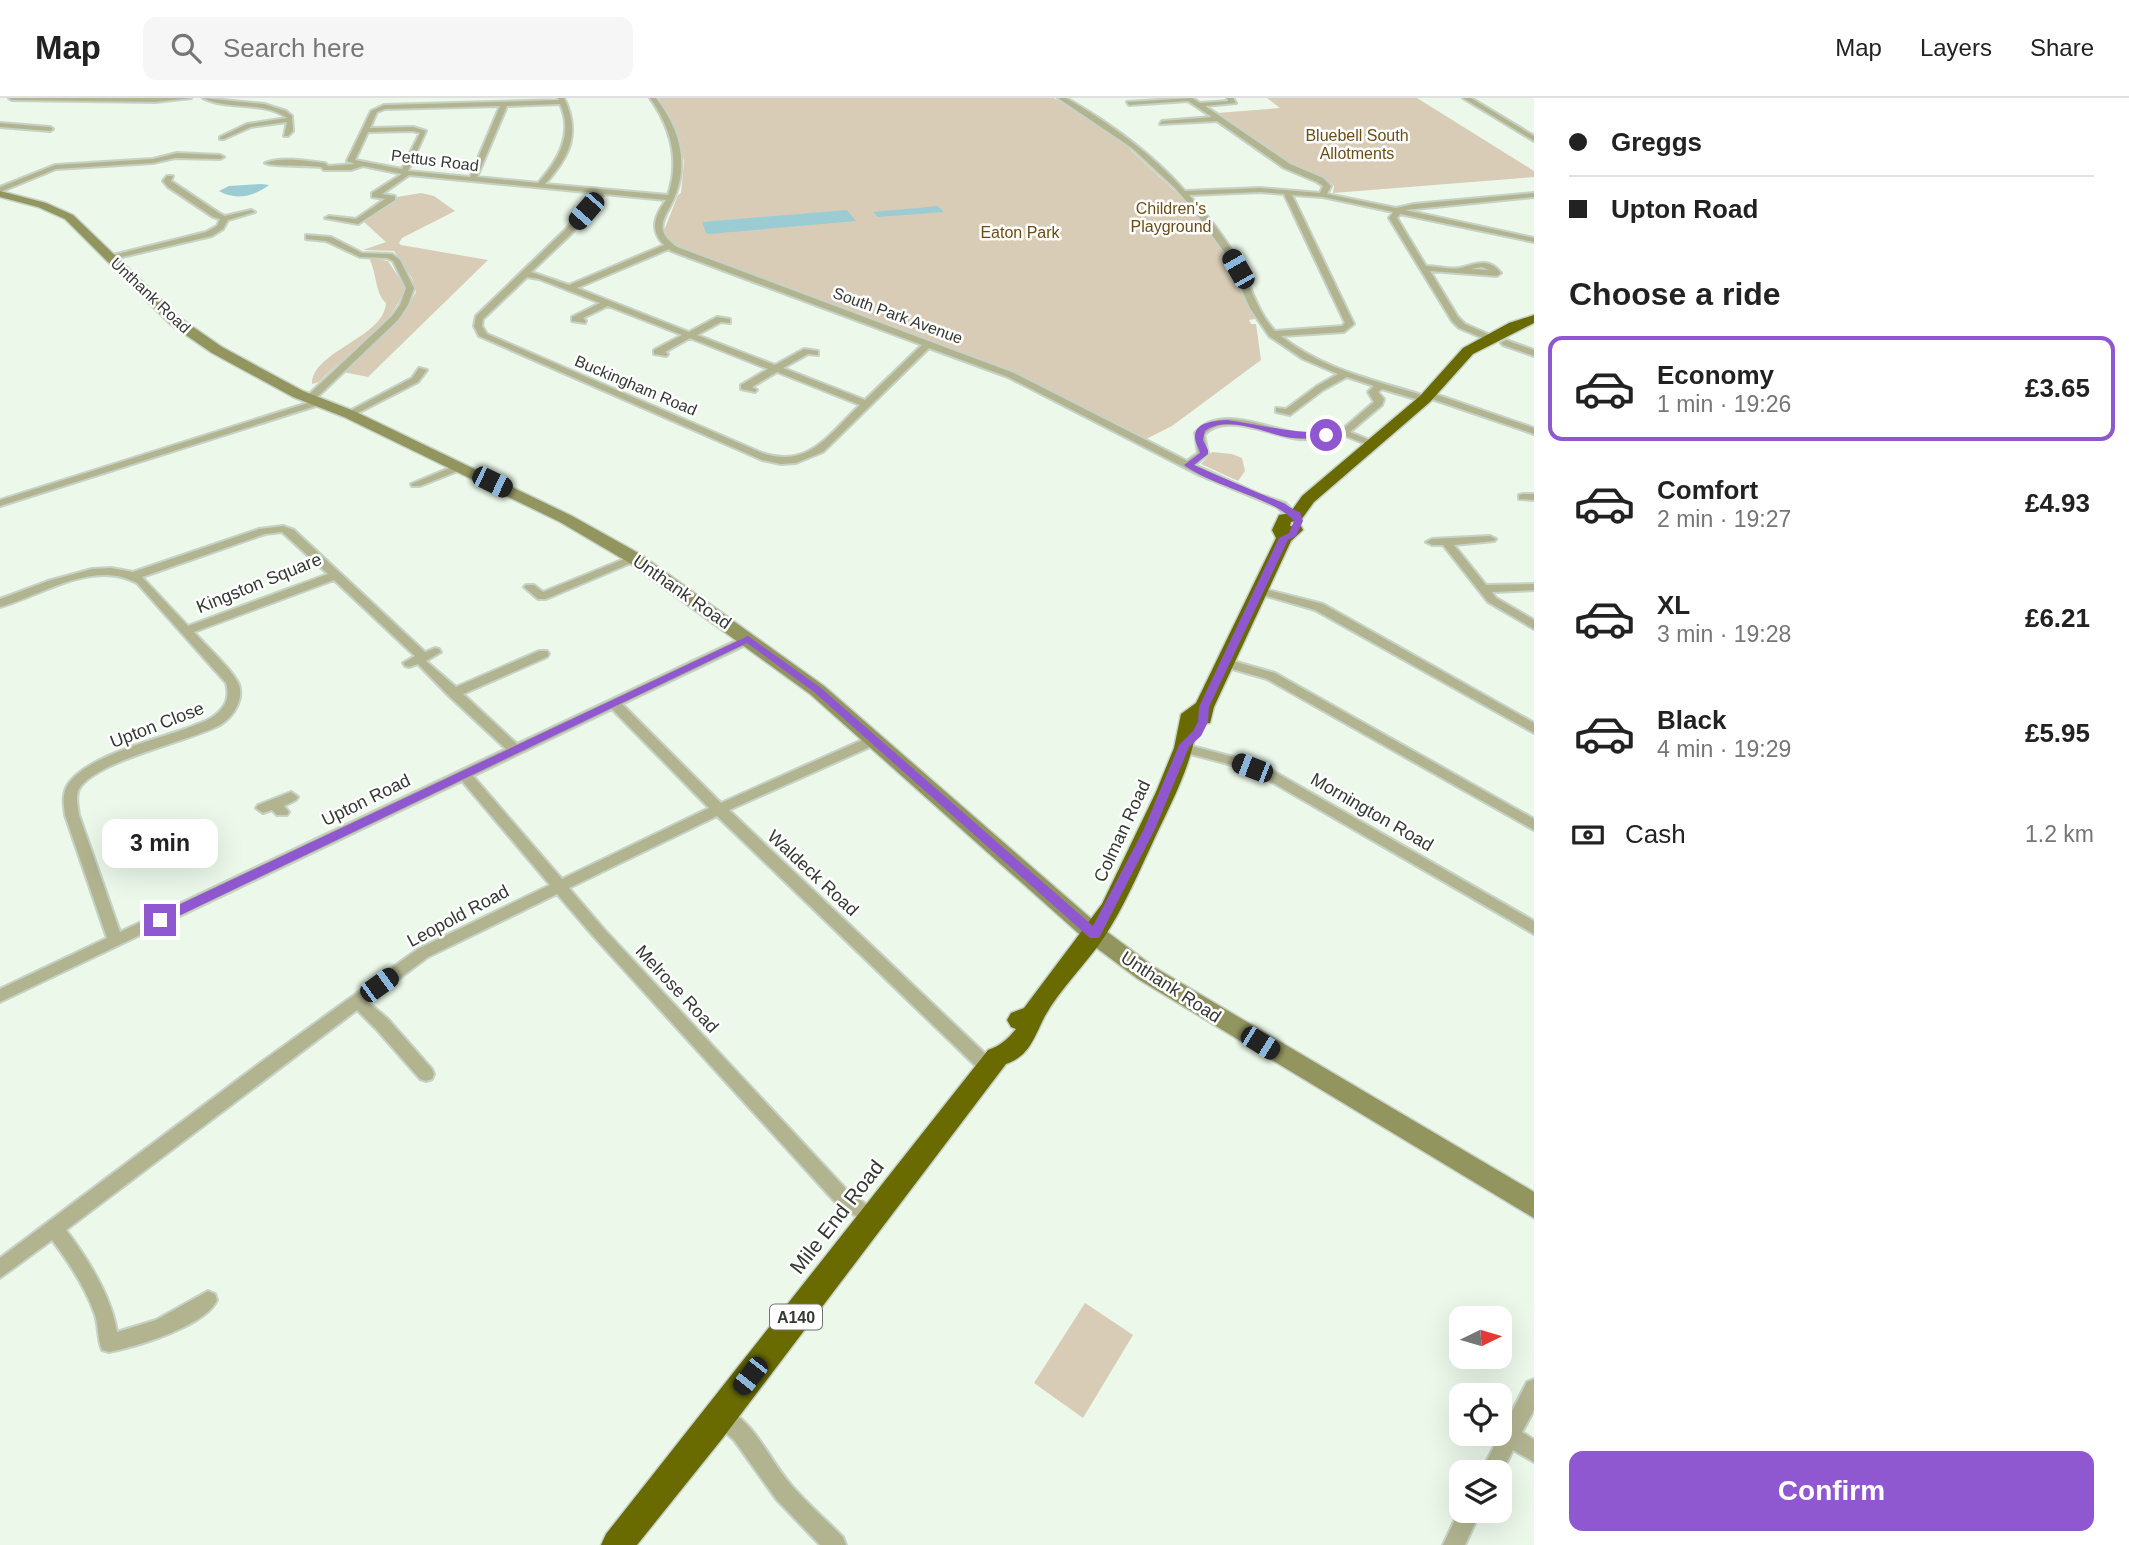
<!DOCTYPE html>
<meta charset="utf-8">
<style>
body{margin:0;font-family:Arial,sans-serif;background:#f6f6f6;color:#222;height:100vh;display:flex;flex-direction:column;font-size:26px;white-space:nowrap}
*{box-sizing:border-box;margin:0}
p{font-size:23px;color:#767676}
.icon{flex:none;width:38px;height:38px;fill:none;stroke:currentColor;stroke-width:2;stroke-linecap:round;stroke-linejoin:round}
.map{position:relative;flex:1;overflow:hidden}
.side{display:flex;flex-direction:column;background:#fff;width:595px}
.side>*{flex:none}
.hud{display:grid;align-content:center;height:154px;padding:0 35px;background:#fff}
.needle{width:46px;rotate:85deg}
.controls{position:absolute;left:1449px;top:1208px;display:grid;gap:14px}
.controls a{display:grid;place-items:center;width:63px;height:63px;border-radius:14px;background:#fff;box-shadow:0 7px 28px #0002;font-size:35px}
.end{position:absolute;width:32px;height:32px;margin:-16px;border:9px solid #8f58d0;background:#fff;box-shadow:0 0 0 4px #fff}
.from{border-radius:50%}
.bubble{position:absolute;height:49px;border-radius:14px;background:#fff;box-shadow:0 7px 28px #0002;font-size:23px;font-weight:800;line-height:49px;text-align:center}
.car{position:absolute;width:21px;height:42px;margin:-21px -10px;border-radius:9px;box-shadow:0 0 5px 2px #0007;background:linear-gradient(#222 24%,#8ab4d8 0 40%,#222 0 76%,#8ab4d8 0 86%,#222 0)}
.hud b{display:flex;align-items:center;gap:24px;height:66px;font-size:26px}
.hud b+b{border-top:2px solid #e0e0e0}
.hud i{width:18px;height:18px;background:#222}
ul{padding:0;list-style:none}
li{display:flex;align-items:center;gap:21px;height:105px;margin:0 14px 10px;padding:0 21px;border:4px solid transparent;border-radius:14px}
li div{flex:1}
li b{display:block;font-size:26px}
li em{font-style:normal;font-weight:800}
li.current{border-color:#8f58d0}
li>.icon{width:63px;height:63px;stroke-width:1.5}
h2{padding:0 35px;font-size:32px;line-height:84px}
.pay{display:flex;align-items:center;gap:18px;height:77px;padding:0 35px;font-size:26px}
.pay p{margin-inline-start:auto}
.action{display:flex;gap:14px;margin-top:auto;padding:14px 35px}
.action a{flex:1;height:80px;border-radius:14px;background:#8f58d0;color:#fff;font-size:28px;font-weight:800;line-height:80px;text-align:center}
header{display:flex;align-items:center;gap:42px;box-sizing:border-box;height:98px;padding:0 35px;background:#fff;border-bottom:2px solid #e0e0e0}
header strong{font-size:33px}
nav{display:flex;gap:38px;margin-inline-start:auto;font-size:24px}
.search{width:490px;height:63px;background:#f6f6f6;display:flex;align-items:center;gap:18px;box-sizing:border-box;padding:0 24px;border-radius:14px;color:#767676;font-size:26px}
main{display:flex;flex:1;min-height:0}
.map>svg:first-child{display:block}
.green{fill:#d9ccb7}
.water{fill:#9bccd3}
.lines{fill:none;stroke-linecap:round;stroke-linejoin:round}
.street-casing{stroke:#c6d2c6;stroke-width:4}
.secondary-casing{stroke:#c6d2c6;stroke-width:3}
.highway-casing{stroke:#c6d2c6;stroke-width:3}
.street{fill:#b2b490;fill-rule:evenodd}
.secondary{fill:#92955e;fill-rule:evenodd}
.highway{fill:#696b00;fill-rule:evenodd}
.route{fill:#8f58d0}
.labels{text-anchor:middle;stroke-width:5;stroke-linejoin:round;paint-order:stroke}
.far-park-label{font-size:16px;fill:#6b4d14;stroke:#fff}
.far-street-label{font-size:16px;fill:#343934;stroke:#fff}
.shield{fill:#fff;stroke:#717471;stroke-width:2}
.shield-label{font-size:16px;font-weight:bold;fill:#343934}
.street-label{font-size:18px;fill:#343934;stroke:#fff}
.near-street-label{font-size:21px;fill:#343934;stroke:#fff}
</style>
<header>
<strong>Map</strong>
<div class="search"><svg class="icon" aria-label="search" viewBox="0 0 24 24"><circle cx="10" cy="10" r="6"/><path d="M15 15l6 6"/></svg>Search here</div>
<nav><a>Map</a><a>Layers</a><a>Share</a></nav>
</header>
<main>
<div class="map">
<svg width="1534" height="1447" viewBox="0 0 1534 1447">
<rect width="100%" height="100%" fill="#ebf8ea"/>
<g class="green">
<path d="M659 0H1054L1120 42 1175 93 1199 120 1228 162 1242 188 1255 221 1249 222 1251 226H1256L1261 262 1172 328 1146 341 1016 275 690 155 672 145 663 135 678 97 681 95 684 64 680 43Z"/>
<path d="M1267 0H1417L1534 73V79L1333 95 1334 88 1325 80 1288 65 1217 15 1280 10Z"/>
<path d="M421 95 434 98 455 113 402 140 399 145 401 147 488 162 368 279 343 274 402 219 416 194 412 180 394 153 363 152 386 144 364 124 397 99Z"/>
<path d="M369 160 388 163 405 189C391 232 349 253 319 284L312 286C312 253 384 240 386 205 375 196 377 175 369 160Z"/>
<path d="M1212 354 1232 356 1242 360 1245 373 1238 383 1201 366Z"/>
<path d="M1085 1205 1133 1237 1083 1320 1034 1285Z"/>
</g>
<g class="water">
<path d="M261 86 269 87C255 98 236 103 219 93L229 88Z"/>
<path d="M938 108 944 114 878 119 873 114Z"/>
<path d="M847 112 856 123 709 136 706 135 702 124Z"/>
</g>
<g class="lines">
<g class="street-casing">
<g id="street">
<path d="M9 0H191L155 4 12 2Z"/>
<path d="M203 0 264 6 286 13 292 18 293 33 288 38H284L287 24 251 29 224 41H220V39L247 26 287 20C263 2 228 13 203 0Z"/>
<path d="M558 0H564C581 35 570 58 545 86L668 97C680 62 671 30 650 0H656C672 21 683 45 681 71 681 80 678 90 675 98 666 120 651 130 677 149L1014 275 1187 363 1198 355 1195 335C1219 306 1266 330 1296 335 1307 337 1319 333 1330 335V339L1326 340C1317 341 1308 342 1298 341 1273 338 1223 313 1204 337L1208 356 1195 367 1261 397 1285 405 1293 413 1292 415H1284L1277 409 1199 377 1008 279 929 250 823 354 796 365 781 366 762 362 479 238 474 228 476 218 564 133 597 95 409 77 382 96 395 98V102L358 126 325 120 329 118 356 121 385 101 372 99V95L402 76 363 68 351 72H324L321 69C306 67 276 69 265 65 282 58 307 63 325 65L328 68 355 66 347 63 371 13 384 7 559 2ZM560 6C574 36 558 63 538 85L477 79 507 8ZM500 8 470 79 408 73 426 33 413 29 370 30 377 14 385 11ZM413 33 420 35 402 71 355 62 368 34ZM604 96 666 102C655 118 649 131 664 147L569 187 531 174 570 137ZM669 151 671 153 922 247 865 302 783 270 808 256 818 257V253L804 251 775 267 697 237 721 224 730 225V221L717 219 689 234 577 190ZM527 179 539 181 600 205 572 219V223L585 225 586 223 583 220 608 208 682 237 654 252V256L666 258 668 256 665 254 690 240 768 271 741 287V291L755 294 757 292 752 289 777 274 860 307C829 336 809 371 762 355L487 236 482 228 483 221Z"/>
<path d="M1058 0H1066C1110 25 1151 55 1185 93L1260 90 1320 95 1323 88 1317 84 1284 70 1217 23 1160 26 1162 23 1212 19 1188 3 1129 7 1127 4 1192 0 1200 5 1228 3 1227 0H1233L1236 5 1205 8 1290 66 1323 80 1331 88 1327 96 1396 110 1414 106 1534 95V99L1405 112 1534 140V144L1400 116 1397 120 1426 168C1436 168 1451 172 1460 170 1476 166 1489 159 1501 175L1497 178 1430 173 1458 219 1465 226 1495 239 1497 241 1492 244 1459 230 1452 223 1389 120 1393 114 1323 99 1292 97 1354 226 1344 234 1281 238C1323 272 1375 282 1425 298L1426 295H1432L1534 330V336L1429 300 1425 304 1382 291 1378 294 1384 301 1382 307 1350 334 1377 345 1368 347 1338 335 1374 304 1368 294 1374 288 1347 279 1323 292 1290 317 1276 314V310L1286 311 1317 288 1338 276 1303 261 1269 238 1250 210 1227 158 1194 112 1175 90 1132 50ZM1260 94 1284 96 1345 225 1342 228 1275 233C1257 214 1251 188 1239 165 1226 140 1208 118 1189 97ZM1482 169 1489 172 1471 171Z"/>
<path d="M1463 0H1471L1534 38V43Z"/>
<path d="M0 25 50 29 53 31 50 33 0 29Z"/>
<path d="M177 55 220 57 224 59 220 61 175 60 153 65 56 71 0 94V89L55 67 153 61Z"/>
<path d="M167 78H173L171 83 219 115 225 118 251 112 255 114 228 122 223 131 212 138 109 162V158L206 134 217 128 220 121 213 119 168 89 163 83Z"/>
<path d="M306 137 331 139 362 155 392 156 400 162 414 190 408 207 398 222 313 303 322 302V306L0 408V402L311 304 304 301 392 218 400 207 406 190 393 163 387 160 360 159 326 143 306 141Z"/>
<path d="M1506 242 1534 252V258L1503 247 1501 245Z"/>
<path d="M419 270 427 272 418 284 352 318 344 316 412 280Z"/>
<path d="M459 366 464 369 463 371 420 388H412L411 386Z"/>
<path d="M1523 396H1534V402L1519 401V397Z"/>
<path d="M283 428 294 432 425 554 435 550 439 551 441 554 426 563 456 589 539 553H547L549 556 547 559 463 596 517 646 748 537 752 538 754 541 752 544 622 606 721 705 869 639H879L881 642 879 645 729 712 995 965 997 970 995 975 989 977 983 975 717 718 569 790 604 831 847 1092 878 1115 881 1121 878 1127 872 1129 835 1104 594 839 557 796 428 859 368 904 388 921 432 971 434 976 432 981 426 983 420 981 376 931 357 912 66 1132C88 1161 111 1197 117 1234L156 1222 208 1193 215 1196 217 1202C206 1228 135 1249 109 1254L102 1252C97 1240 99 1226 94 1214 85 1189 68 1163 52 1142L0 1180V1160L260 965 418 851 550 787 462 683 0 904V891L107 840 65 717C64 708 62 699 66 690 80 660 154 642 185 631 194 627 206 624 214 618 226 609 230 599 226 585L137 485C93 461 43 497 0 509V501L48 483 92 471 111 470 133 474 259 431ZM282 434 328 476 188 528 142 479 265 436ZM334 482 415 558 403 565 405 568 409 569 418 566 449 598 506 651 120 834 79 717C78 709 75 698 79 691 95 663 190 643 220 627 233 619 244 602 239 587 234 573 204 546 194 534ZM612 611 709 710 562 781 473 678Z"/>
<path d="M1490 438 1496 441 1494 443 1454 447 1486 487 1534 486V492L1492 494 1496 500 1534 522V531L1488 504 1443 447H1432L1426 444 1432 441Z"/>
<path d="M634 457 640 460 638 462 546 501H538L524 489 526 487H534L543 494Z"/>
<path d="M1260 490 1323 506 1534 625V635L1315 512 1256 495V491Z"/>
<path d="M1226 561 1275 575 1534 721V732L1267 581 1222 568 1220 565 1222 562Z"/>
<path d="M1184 646 1241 661 1273 673 1534 823V836L1263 679 1232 667 1179 653 1177 650 1179 647Z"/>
<path d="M291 694 298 699 296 702 284 708 289 714 287 717H277L272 712 263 715 256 710 258 707Z"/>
<path d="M1534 1281V1312L1522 1334 1534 1342V1364L1513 1352 1500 1378V1374H1481L1527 1284Z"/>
<path d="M720 1307C754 1321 769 1362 792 1388 808 1406 826 1422 843 1439L846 1447H820L776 1401 734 1342 713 1324 710 1317 713 1310Z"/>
<path d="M1461 1409V1412H1481L1465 1447H1443Z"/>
</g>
</g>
<g class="secondary-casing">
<path id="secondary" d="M0 93 46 105 73 117 180 220 222 249 303 293 354 313 572 418 640 456 824 588 1102 830 1154 869 1534 1094V1120L1138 881 1086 842 810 596 628 464 560 424 344 319 293 299 212 255 170 226 65 121 38 109 0 99Z"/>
</g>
<g class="highway-casing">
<path id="highway" d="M1534 217V225L1473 256 1430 304 1314 404 1301 422 1291 424 1290 428H1301L1303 432 1291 443 1214 609 1210 625 1197 626C1192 668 1170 707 1152 746 1137 778 1123 811 1103 841 1085 867 1060 891 1045 918 1034 939 1030 958 1006 966L722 1341 637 1447H601L606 1436 988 952C1000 948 1008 941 1016 931L1011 929 1007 922 1011 915 1024 910 1102 806 1156 694 1174 650 1181 616 1196 605 1276 440 1272 432 1279 417 1290 415 1302 398 1420 298 1463 250 1509 225Z"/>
</g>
<use href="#street" class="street"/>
<use href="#secondary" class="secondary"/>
<use href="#highway" class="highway"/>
</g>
<path class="route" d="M1227 322C1261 327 1292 335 1326 335L1330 337 1326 340C1315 340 1303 341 1292 340 1266 336 1228 316 1205 333L1203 342 1208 352V356L1194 367C1223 380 1251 392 1281 404 1288 407 1292 412 1300 414L1303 423 1296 438 1288 442 1209 609 1208 624 1201 638 1189 649 1155 731 1099 840H1090L814 594 747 545 164 825H155L154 822 155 818 748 538 821 590 1093 828 1144 731 1179 647 1193 633 1198 624 1199 609 1279 440 1289 435 1294 423C1275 400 1213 389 1184 367L1200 355C1199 350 1195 345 1195 339 1195 323 1216 323 1227 322Z"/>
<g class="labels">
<g class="far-park-label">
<text x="1357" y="43">Bluebell South<tspan x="1357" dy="18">Allotments</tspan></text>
<text x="1171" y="116">Children's<tspan x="1171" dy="18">Playground</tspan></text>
<text x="1020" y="140">Eaton Park</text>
</g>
<g class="far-street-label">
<text transform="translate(435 62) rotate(7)" y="6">Pettus Road</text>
<text transform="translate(151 197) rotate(43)" y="6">Unthank Road</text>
<text transform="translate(898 217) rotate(20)" y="6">South Park Avenue</text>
<text transform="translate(636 287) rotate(23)" y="6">Buckingham Road</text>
</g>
<rect class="shield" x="770" y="1206.5" width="52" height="25" rx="5"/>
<g class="shield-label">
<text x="796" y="1225">A140</text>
</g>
<g class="street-label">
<text transform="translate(259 485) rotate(-22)" y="6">Kingston Square</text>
<text transform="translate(682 494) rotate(35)" y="6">Unthank Road</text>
<text transform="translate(157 627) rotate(-21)" y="6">Upton Close</text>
<text transform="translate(366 702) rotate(-26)" y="6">Upton Road</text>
<text transform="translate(1372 714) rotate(30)" y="6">Mornington Road</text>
<text transform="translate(1122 733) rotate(-65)" y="6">Colman Road</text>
<text transform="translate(813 775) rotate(43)" y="6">Waldeck Road</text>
<text transform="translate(458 818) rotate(-28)" y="6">Leopold Road</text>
<text transform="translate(1171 889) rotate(33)" y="6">Unthank Road</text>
<text transform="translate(677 891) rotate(47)" y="6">Melrose Road</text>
</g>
<g class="near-street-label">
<text transform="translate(837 1119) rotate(-52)" y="7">Mile End Road</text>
</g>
</g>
</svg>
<div class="controls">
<a><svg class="needle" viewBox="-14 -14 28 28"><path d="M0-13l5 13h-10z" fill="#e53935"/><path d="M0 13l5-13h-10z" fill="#767676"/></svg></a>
<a><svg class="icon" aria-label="locate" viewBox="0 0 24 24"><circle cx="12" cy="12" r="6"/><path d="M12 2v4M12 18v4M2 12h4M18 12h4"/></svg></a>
<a><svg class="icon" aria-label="layers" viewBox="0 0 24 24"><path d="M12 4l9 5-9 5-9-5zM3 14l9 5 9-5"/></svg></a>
</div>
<i class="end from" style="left:1326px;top:337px"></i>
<i class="end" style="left:160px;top:822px"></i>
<div class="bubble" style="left:102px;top:721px;width:116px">3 min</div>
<i class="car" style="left:586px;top:113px;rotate:221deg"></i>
<i class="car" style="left:1238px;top:171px;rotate:330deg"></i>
<i class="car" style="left:492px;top:384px;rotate:116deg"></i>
<i class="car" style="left:1252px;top:670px;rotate:291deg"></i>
<i class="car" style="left:379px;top:887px;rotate:54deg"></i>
<i class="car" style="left:1260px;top:945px;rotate:122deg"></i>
<i class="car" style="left:750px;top:1278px;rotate:218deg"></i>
</div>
<section class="side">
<div class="hud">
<b><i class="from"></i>Greggs</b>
<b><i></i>Upton Road</b>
</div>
<h2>Choose a ride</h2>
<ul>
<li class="current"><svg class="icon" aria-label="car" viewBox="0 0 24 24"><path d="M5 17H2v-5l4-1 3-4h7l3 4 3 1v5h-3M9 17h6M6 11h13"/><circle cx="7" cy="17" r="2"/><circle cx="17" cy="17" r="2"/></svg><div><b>Economy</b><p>1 min · 19:26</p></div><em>£3.65</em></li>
<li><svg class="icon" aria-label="car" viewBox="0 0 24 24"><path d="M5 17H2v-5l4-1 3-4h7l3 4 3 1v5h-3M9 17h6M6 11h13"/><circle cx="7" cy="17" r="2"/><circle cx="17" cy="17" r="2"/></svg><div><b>Comfort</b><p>2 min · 19:27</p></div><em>£4.93</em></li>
<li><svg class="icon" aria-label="car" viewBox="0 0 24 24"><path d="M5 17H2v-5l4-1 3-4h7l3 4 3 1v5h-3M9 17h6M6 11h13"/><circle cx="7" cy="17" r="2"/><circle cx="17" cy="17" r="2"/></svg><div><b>XL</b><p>3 min · 19:28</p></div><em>£6.21</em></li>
<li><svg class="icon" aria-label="car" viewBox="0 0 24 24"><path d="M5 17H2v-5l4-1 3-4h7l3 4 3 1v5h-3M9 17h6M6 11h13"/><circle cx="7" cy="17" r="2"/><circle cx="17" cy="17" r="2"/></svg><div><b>Black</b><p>4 min · 19:29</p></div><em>£5.95</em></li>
</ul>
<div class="pay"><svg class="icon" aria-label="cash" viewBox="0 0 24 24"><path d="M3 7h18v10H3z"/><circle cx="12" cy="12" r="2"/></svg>Cash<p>1.2 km</p></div>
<div class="action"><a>Confirm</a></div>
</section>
</main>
